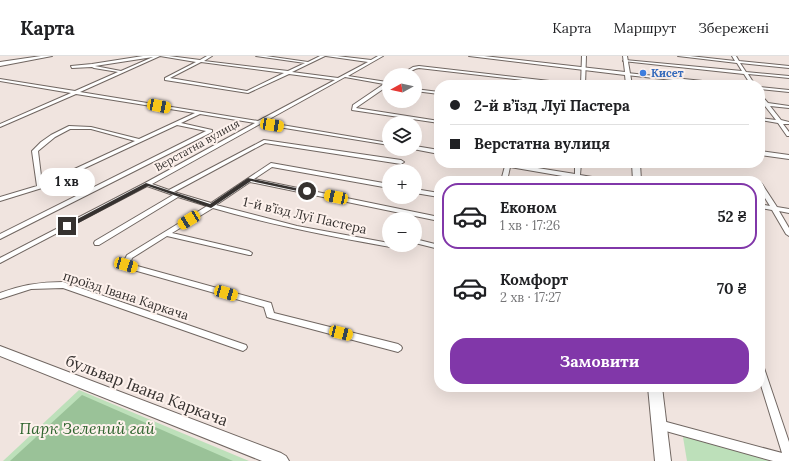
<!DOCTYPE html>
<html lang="uk">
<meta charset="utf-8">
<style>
body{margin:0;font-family:Lora,serif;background:#f6f6f6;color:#202124;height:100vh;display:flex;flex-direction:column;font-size:15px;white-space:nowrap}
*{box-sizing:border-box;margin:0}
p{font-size:13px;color:#757577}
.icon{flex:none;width:22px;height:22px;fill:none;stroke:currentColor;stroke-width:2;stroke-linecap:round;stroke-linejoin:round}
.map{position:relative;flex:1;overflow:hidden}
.sheet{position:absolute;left:434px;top:120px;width:331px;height:216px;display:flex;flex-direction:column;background:#fff;border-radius:16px;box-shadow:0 4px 16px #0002}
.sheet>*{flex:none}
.top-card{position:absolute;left:434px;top:24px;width:331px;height:88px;border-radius:16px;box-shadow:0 4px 16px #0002;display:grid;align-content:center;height:88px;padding:0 16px;background:#fff}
.needle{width:26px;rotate:262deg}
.tools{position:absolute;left:382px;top:12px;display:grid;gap:8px}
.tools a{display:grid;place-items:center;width:40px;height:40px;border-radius:50%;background:#fff;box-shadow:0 4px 16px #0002;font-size:20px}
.end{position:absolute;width:18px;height:18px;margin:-9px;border:5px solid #363230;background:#fff;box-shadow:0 0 0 2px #fff}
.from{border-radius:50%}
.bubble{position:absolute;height:28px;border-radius:14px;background:#fff;box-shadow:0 4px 16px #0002;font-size:13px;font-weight:800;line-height:28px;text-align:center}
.car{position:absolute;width:12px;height:24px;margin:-12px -6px;border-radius:5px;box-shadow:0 0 3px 1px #0007;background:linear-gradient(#f5c518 24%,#345 0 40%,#f5c518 0 76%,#345 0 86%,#f5c518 0)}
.top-card b{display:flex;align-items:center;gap:14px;height:38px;font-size:15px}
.top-card b+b{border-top:1px solid #e0e0e0}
.top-card i{width:10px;height:10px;background:#202124}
ul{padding:7px 0 0;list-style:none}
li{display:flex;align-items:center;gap:12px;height:66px;margin:0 8px 6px;padding:0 8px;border:2px solid transparent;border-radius:16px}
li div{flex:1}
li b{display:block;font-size:15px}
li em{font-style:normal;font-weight:800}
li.current{border-color:#8137a9}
li>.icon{width:36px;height:36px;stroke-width:1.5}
.primary-button{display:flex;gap:8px;margin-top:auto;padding:8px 16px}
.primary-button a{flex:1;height:46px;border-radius:16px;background:#8137a9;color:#fff;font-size:16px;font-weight:800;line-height:46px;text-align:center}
header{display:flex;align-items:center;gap:24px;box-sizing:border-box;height:56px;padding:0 20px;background:#fff;border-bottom:1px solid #e0e0e0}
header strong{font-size:19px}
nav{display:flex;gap:22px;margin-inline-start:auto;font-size:14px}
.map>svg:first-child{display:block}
.green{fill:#bde0ba}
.forest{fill:#9ac298}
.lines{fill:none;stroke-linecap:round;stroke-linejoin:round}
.street-casing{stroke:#706661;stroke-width:2}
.secondary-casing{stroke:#706661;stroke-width:2}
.street{fill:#fff;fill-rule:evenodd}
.secondary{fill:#fff;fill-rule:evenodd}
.route{fill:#363230}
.shop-dot{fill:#3f7fe0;stroke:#fdf1ec;stroke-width:1.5}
.labels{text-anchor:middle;stroke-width:4;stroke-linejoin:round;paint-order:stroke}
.far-shop-label{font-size:11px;font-weight:bold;fill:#366cbe;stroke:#fdf1ec;text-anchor:start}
.far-street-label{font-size:11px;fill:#363230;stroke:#fdf1ec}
.street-label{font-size:13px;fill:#363230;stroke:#fdf1ec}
.near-street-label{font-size:16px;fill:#363230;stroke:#fdf1ec}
.near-park-label{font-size:16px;font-style:italic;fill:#30652f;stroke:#fdf1ec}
</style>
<header>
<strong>Карта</strong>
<nav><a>Карта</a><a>Маршрут</a><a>Збережені</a></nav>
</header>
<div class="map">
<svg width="789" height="405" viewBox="0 0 789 405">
<rect width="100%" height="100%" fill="#f0e4df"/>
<g class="green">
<path d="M79 334 249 405H3Z"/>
<path d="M682 375 786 405H687Z"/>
</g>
<path class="forest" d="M82 339 233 405H10Z"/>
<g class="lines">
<g class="street-casing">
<g id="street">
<path d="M143 0H169L200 4 207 0H212L204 5 288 15 305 7 256 0H266L308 6 320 0H325L292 16 338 22 368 6 326 0H337L371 4 378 0H383L348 20 387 26H389V29L357 51 356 52 439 65V67L352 54 353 49 384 28 345 21 264 66 389 87V89L260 68 152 128 169 134 264 84 401 104 404 106 401 108 265 87 174 136 211 147 271 107 389 128V132L272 111 254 123 439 161V165L250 126 216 149 297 170 389 187V189H408L402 193C338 182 275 170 213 152L172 177 249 195 252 197 251 199H249L167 180 132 202 130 208 271 247 274 257 398 288 401 290 402 292 401 294 398 296 270 262 267 261 264 251 123 211 122 209 127 199 207 150 178 141 99 189H95L94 187 95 185 173 139 147 130 0 207V202L145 127 255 67 200 58 181 67 212 74V76L0 183V178L206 75 177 69 42 132 0 145V141L37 130 32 95 41 86 51 79 69 70 91 71 139 83 195 57 76 38 0 71V68L71 37 0 25V23L75 35 118 16 94 12 92 11 72 12 71 10 92 8ZM160 0 196 6 165 22V24L248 37 289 18 335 24 258 65 80 36ZM153 1 121 15 95 10ZM201 6 284 17 247 35 170 22ZM70 73H91L135 85 42 128 38 95 55 81Z"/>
<path d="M582 0H586L585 29H581Z"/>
<path d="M678 0H690L735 5 732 0H736L739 5 789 10V12L740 7 746 16 789 20V22L748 18 755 29H751L744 18 623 5 625 4 742 15 737 7Z"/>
<path d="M419 10 576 28 578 29H566L419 12C412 13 407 19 400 19L413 11Z"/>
<path d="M627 17 731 28 733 29H720L626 19V17Z"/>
<path d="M760 31 789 34V36L760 33Z"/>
<path d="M415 33 439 36V38L415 35Z"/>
<path d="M760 38 768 47 789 50V52L770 50 781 64 789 66V68H783L789 76V80H787L778 67 760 64V62L776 64 765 50 761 48 763 47 760 42Z"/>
<path d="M415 90 439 94V98L413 93H415Z"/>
<path d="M760 95 789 99V103L760 99Z"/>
<path d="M493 107H506L575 118V107H581L580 119 604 123 607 125H594L580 123V125H574V122L510 111 507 125H501L505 110 494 108Z"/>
<path d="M760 127 762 128 777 151 789 153V157L779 155 789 172V180L786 178 772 154 760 152V148L770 150 760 134Z"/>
<path d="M415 133 439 137V141L415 137Z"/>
<path d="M415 183 439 189V193L415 187Z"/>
<path d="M63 226 246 289 247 291 246 293 243 295 63 232 31 233 0 243V237C21 229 41 226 63 226Z"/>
<path d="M760 308 763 309 764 312 789 386V405H773L655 372 654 369 655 366 659 364 782 397 760 326Z"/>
</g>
</g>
<g class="secondary-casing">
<g id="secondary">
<path d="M41 0H52L0 10V6Z"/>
<path d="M469 0H484L625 16 623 0H627L632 29H626L625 19Z"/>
<path d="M632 107H640L641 125H633Z"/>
<path d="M0 290 281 397 286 400 289 405H262L0 300Z"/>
<path d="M648 331H662L671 405H655Z"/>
</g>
</g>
<use href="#street" class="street"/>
<use href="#secondary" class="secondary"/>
</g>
<path class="route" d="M248 122 310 135 307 137 251 125 211 152 148 130 69 172 64 170 146 127 210 148Z"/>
<circle class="shop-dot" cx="643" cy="17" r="4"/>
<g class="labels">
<g class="far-shop-label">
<text x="651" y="21">Кисет</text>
</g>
<g class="far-street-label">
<text transform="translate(197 89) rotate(-29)" y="4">Верстатна вулиця</text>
</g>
<g class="street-label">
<text transform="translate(305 159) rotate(13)" y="5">1-й в’їзд Луї Пастера</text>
<text transform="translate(126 239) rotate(18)" y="5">проїзд Івана Каркача</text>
</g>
<g class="near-street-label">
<text transform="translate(147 334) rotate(21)" y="6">бульвар Івана Каркача</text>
</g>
<g class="near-park-label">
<text x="87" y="378">Парк Зелений гай</text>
</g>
</g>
</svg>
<div class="tools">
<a><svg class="needle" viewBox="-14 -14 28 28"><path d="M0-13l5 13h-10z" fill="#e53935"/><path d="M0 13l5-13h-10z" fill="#757577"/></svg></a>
<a><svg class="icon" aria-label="layers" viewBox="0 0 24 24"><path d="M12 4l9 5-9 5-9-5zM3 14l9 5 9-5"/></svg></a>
<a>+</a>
<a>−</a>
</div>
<i class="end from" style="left:307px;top:135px"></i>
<i class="end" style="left:67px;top:170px"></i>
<div class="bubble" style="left:39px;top:112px;width:56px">1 хв</div>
<i class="car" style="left:159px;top:50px;rotate:101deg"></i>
<i class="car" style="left:272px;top:69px;rotate:99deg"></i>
<i class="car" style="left:336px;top:141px;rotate:282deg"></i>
<i class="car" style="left:189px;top:164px;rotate:238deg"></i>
<i class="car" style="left:126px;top:209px;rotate:106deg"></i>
<i class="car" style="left:226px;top:237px;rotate:106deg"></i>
<i class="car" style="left:341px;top:277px;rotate:104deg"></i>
<div class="top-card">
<b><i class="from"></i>2-й в’їзд Луї Пастера</b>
<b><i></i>Верстатна вулиця</b>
</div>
<section class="sheet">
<ul>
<li class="current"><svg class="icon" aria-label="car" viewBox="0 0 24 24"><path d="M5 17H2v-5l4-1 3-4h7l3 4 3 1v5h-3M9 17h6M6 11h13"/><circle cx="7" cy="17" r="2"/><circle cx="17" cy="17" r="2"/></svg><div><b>Економ</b><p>1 хв · 17:26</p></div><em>52 ₴</em></li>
<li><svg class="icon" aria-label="car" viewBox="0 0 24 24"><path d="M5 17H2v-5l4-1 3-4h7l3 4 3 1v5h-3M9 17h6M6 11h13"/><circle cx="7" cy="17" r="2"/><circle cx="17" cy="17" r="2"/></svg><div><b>Комфорт</b><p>2 хв · 17:27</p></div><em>70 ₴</em></li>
</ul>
<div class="primary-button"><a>Замовити</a></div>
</section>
</div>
